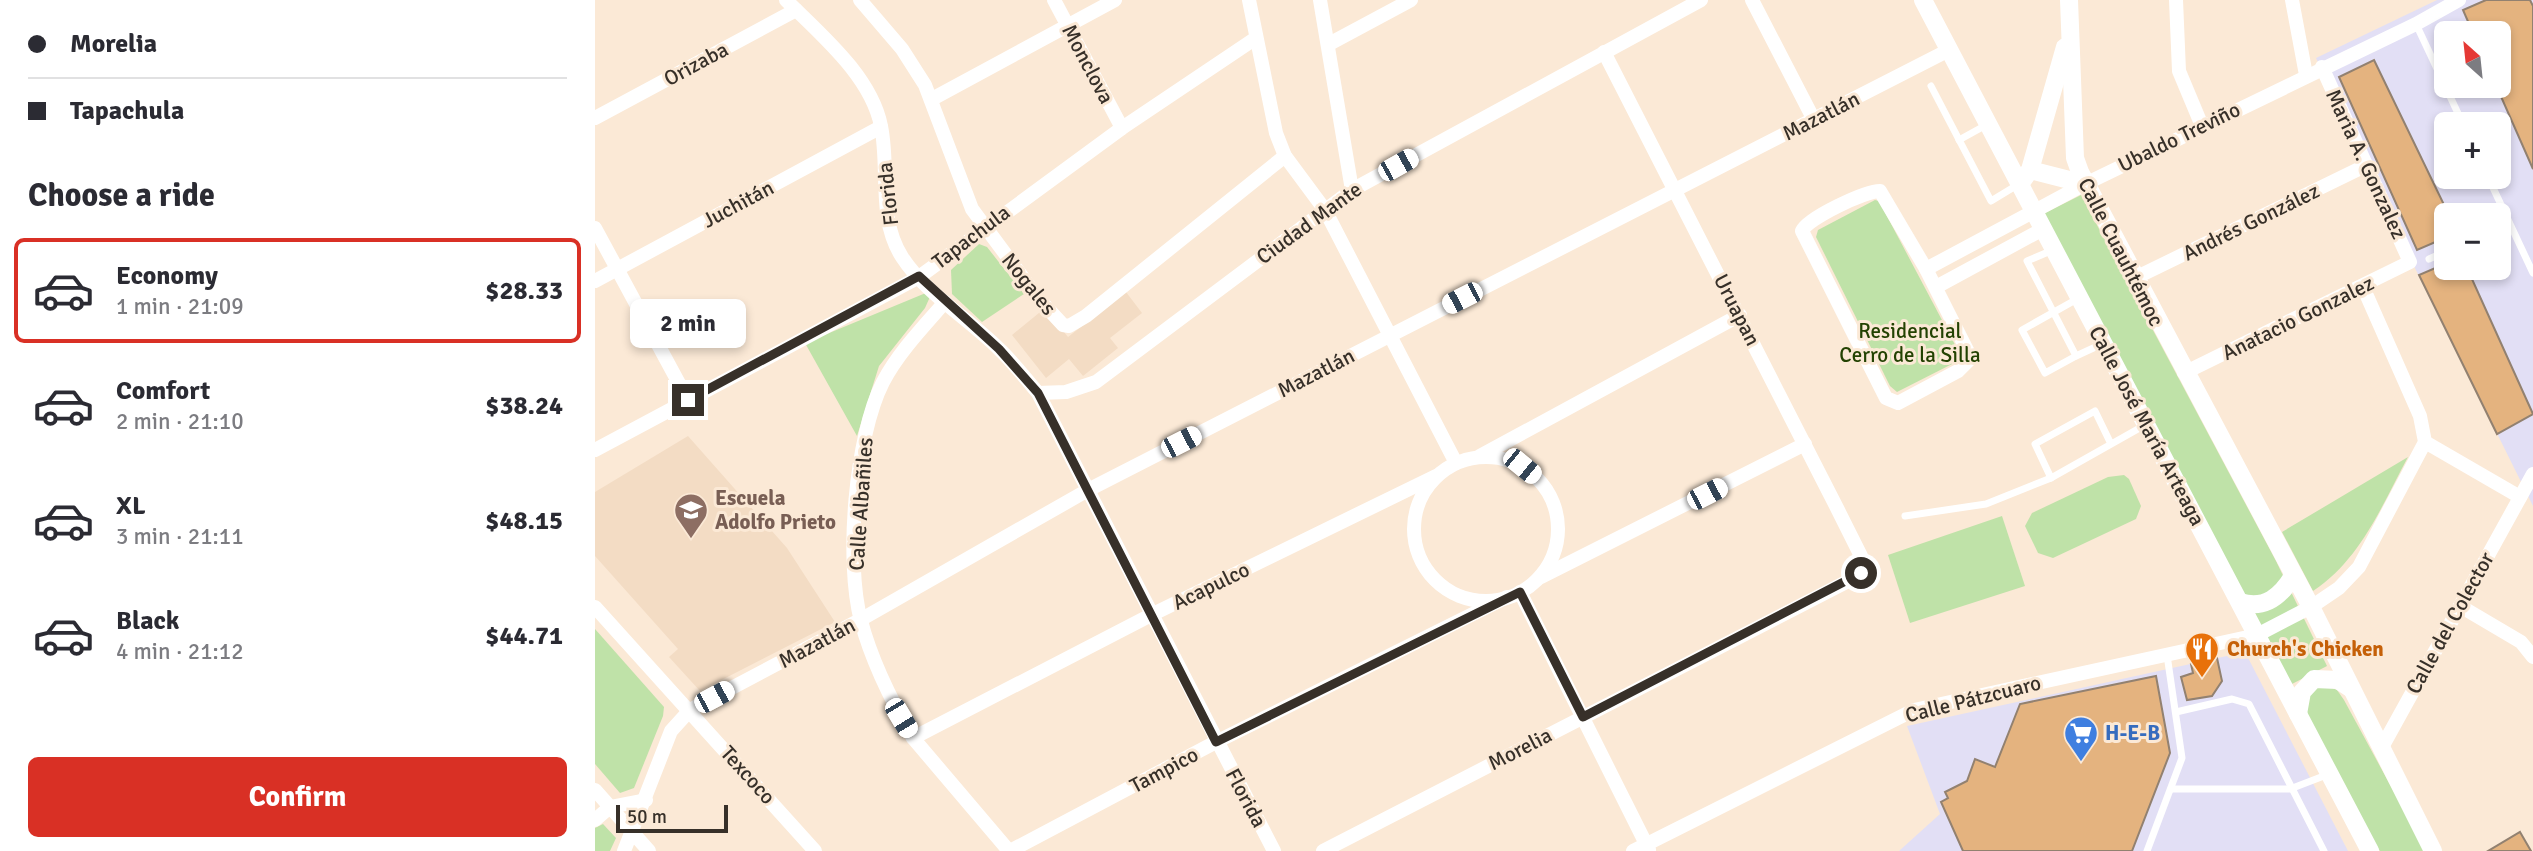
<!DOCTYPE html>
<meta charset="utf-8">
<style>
body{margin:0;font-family:Signika,sans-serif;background:#f7f7f7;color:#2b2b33;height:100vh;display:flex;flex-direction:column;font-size:26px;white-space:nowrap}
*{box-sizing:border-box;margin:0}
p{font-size:23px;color:#7c7c81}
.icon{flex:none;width:38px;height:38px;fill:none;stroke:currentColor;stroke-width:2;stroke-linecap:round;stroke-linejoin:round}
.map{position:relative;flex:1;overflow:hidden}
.details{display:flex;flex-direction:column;background:#fff;width:595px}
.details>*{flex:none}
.hud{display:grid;align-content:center;height:154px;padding:0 28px;background:#fff}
.needle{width:46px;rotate:333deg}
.fabs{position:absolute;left:1839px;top:21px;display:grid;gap:14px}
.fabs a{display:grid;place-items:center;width:77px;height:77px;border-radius:10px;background:#fff;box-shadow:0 4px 10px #0003;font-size:35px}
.scale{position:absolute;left:21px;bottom:18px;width:112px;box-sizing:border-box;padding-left:7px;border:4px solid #373029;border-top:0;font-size:19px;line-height:24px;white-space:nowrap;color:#373029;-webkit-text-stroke:5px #fbe9d6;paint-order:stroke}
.end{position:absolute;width:32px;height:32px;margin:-16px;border:9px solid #373029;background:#fff;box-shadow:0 0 0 4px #fff}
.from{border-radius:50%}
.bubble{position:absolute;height:49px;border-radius:10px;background:#fff;box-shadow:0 4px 10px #0003;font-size:23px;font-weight:700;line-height:49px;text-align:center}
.car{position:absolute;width:21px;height:42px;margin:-21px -10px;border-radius:9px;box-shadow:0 0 5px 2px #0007;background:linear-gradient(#fff 24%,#345 0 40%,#fff 0 76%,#345 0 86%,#fff 0)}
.hud b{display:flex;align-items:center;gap:24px;height:66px;font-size:26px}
.hud b+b{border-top:2px solid #e1e1e2}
.hud i{width:18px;height:18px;background:#2b2b33}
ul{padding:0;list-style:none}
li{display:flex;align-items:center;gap:21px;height:105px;margin:0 14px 10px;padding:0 14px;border:4px solid transparent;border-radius:10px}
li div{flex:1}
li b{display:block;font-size:26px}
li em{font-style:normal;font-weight:700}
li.current{border-color:#d93025}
li>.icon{width:63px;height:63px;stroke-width:1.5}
h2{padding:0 28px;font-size:32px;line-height:84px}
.action{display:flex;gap:14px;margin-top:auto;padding:14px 28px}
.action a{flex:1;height:80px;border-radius:10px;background:#d93025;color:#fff;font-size:28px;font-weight:700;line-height:80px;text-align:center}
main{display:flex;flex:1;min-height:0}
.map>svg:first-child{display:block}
.commercial{fill:#e2dff5;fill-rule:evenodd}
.built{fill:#f3dcc4}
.green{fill:#bfe2a8}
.building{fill:#e4b37f;stroke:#928170;stroke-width:2}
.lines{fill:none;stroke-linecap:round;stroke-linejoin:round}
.service{stroke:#fff;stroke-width:7}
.minor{stroke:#fff;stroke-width:14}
.tertiary{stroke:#fff;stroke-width:18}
.route{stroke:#373029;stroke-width:9}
.labels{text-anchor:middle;stroke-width:6;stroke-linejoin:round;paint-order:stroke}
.street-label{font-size:21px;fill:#373029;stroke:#fbe9d6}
.park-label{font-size:21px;fill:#234202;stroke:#fbe9d6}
.education-label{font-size:21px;font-weight:bold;fill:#785e54;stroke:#fbe9d6;text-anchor:start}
.food-label{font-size:21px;font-weight:bold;fill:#c56008;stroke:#fbe9d6;text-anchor:start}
.shop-label{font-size:21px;font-weight:bold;fill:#366cbe;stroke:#fbe9d6;text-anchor:start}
</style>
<main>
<section class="details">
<div class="hud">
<b><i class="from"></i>Morelia</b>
<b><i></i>Tapachula</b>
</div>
<h2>Choose a ride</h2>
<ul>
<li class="current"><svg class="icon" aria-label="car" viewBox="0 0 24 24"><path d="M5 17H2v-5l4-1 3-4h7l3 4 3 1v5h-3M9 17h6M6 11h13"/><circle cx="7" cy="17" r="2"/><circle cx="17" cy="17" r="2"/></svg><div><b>Economy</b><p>1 min · 21:09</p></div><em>$28.33</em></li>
<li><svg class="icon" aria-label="car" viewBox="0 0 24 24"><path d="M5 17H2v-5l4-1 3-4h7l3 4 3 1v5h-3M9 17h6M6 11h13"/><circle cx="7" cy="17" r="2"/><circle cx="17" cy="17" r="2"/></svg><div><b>Comfort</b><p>2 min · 21:10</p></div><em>$38.24</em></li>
<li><svg class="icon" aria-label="car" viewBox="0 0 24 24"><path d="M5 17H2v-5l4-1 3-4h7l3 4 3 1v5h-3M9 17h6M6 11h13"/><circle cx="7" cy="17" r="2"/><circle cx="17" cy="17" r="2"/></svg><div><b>XL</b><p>3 min · 21:11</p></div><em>$48.15</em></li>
<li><svg class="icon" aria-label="car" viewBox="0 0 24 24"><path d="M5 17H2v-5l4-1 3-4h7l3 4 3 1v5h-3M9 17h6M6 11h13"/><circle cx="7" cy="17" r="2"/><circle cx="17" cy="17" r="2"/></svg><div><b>Black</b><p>4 min · 21:12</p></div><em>$44.71</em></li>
</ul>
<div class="action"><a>Confirm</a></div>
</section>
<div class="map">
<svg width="1938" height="851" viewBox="0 0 1938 851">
<rect width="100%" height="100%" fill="#fbe9d6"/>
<g class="commercial">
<path d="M1842 0H1938V506L1816 260 1721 58ZM1852 33H1904V86H1852ZM1852 124H1904V177H1852ZM1852 215H1904V268H1852Z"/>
<path d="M1650 652 1753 851H1304L1345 814 1312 726Z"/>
</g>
<g class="built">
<path d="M531 292 547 313 515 338 523 348 488 376 474 359 451 378 417 335 450 308 473 337Z"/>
<path d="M93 436 192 548 240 622 105 691 74 657 83 649 0 556V492Z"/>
</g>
<g class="green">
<path d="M1486 195 1681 561 1732 666 1695 685 1446 215Z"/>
<path d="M1280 200 1284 201 1366 356 1363 361 1302 392 1295 386 1221 237 1223 230Z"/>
<path d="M384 244 392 247 429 294 387 322 357 294 356 270Z"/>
<path d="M338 290 330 308 284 366 262 436 210 343Z"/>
<path d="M1813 457C1786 507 1766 559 1718 591L1687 532Z"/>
<path d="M1529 475 1534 479 1546 506 1541 519 1458 558 1443 553 1430 526 1437 513 1513 477Z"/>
<path d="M1407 516 1430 586 1315 623 1293 555Z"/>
<path d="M0 629 69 707 68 716 39 788 25 793 0 764Z"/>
<path d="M1731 685 1742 690 1749 700 1831 851H1785L1775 836 1713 720 1710 703 1719 689Z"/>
<path d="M8 824 21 838 15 851H0V828Z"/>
</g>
<g class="building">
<path d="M1891 0H1935L1938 6V169L1904 92V33H1878L1868 10Z"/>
<path d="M1779 60 1852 211V237L1822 250 1744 77Z"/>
<path d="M1852 263V268H1872L1938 414 1902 434 1824 275Z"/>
<path d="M1622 658 1627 681 1617 696 1592 700 1586 677 1598 673 1596 664Z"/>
<path d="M1561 676 1575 753 1537 851H1368L1346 802 1353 798 1350 792 1372 781 1380 759 1400 767 1425 704Z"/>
<path d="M1925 832 1936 851H1893Z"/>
</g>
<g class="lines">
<g class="service">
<path d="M1821 24 1868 124"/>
<path d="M1336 86 1396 201 1424 184"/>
<path d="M1364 140 1393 124"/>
<path d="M1893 177 1938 273"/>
<path d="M1458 250 1432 261 1481 356 1507 344"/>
<path d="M1834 259 1852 251"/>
<path d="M1481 356 1450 373 1427 330 1484 298"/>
<path d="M1516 444 1500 411 1440 444 1456 478 1550 425"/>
<path d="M1310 516 1391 504 1456 478"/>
<path d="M1581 712 1637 699 1654 704 1729 851"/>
<path d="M1576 789H1695L1734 774"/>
<path d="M1552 851 1587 758 1572 655"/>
</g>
<g class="minor">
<path d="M191 0C226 35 276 76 286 126 295 170 282 218 307 257 331 294 373 318 404 349 418 362 430 378 443 393L679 851"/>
<path d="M265 0 307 49 330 85 377 209 443 298 468 325 474 326 491 316 690 156"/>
<path d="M459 0 527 128"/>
<path d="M654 0 681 133 690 156 730 210 861 463"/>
<path d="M725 0 757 190"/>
<path d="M1157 0 1219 120"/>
<path d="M1581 0 1584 71 1607 126"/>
<path d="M1697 0 1711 75"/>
<path d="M734 44 816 0"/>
<path d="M337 99 520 0"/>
<path d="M0 118 201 10"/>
<path d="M1285 191 1331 269 1376 358 1363 371 1303 403 1291 398 1207 231C1213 218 1270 191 1285 191Z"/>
<path d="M0 228 93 400"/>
<path d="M1331 269 1490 184 1821 24 1864 0"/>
<path d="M1540 278 1772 165"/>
<path d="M0 281 286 127"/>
<path d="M1341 287 1448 229"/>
<path d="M350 302C329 326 303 353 288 382 260 437 250 561 266 621 277 662 297 702 318 738L414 851"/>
<path d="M1589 373 1815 262 1727 67"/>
<path d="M443 393 471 392 501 382 757 190 1106 0"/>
<path d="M1830 442 1925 497"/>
<path d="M0 450 324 277 527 128 661 38"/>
<path d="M885 456 1145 315"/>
<circle cx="891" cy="529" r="72"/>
<path d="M946 577 1210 444"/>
<path d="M925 592 1054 850"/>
<path d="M1865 606 1926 642 1938 657"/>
<path d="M0 607 220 851"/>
<path d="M318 738 556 615 841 476"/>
<path d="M1786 749 1938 474"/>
<path d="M0 790 54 851"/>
<path d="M0 820 15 807 51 800"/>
<path d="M29 851 76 731 95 710 265 620 493 490 1354 50"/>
<path d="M415 851 621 742 912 597"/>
<path d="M728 851 1261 577 1269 569 1266 556 1243 510 1009 52"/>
<path d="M1038 851 1319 710 1662 635 1716 607 1744 588 1764 567 1830 442 1825 416 1768 287"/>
</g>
<g class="tertiary">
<path d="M1328 0 1775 851"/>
<path d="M1474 0 1480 158 1485 172 1716 607 1838 851"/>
<path d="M1435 170 1490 184"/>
<path d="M1425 184 1435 170 1470 47"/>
<path d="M1645 602C1670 610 1686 596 1698 576"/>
<path d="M1703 714 1707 692 1719 679 1743 680 1755 688"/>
</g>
</g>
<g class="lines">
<path class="route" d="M93 400 324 276 404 349 443 393 621 742 925 592 988 717 1266 573"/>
</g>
<defs>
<g id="school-pin" transform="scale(1.75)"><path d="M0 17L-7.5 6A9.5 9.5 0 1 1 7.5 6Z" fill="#8d6e63" stroke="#fbe9d6"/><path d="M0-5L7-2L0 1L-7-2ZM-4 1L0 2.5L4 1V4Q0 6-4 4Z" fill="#fff"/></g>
<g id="restaurant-pin" transform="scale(1.75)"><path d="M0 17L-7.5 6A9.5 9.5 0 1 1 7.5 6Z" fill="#e8710a" stroke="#fbe9d6"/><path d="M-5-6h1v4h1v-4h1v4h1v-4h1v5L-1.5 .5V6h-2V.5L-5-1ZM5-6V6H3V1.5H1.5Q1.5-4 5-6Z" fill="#fff"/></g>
<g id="supermarket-pin" transform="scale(1.75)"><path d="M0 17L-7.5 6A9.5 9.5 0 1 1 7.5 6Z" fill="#3f7fe0" stroke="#fbe9d6"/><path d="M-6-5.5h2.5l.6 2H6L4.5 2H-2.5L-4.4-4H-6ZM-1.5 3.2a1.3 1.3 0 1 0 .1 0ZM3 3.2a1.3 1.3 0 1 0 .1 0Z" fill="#fff"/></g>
</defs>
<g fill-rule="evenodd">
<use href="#school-pin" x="96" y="510"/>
<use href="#restaurant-pin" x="1607" y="649"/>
<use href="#supermarket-pin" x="1486" y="733"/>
</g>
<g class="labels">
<g class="street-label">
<text transform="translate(101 64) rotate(-28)" y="7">Orizaba</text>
<text transform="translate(493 64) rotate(62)" y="7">Monclova</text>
<text transform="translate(1226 116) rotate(-27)" y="7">Mazatlán</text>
<text transform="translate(1584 137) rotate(-26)" y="7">Ubaldo Treviño</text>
<text transform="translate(1771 164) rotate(65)" y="7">Maria A. Gonzalez</text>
<text transform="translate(293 194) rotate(-96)" y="7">Florida</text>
<text transform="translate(143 204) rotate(-28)" y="7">Juchitán</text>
<text transform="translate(1656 222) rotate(-26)" y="7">Andrés González</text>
<text transform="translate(714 223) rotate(-36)" y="7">Ciudad Mante</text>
<text transform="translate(376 237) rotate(-37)" y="7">Tapachula</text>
<text transform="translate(1526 252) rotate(63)" y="7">Calle Cuauhtémoc</text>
<text transform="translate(434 284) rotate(51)" y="7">Nogales</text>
<text transform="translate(1142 310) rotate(63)" y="7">Uruapan</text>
<text transform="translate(1703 318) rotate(-26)" y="7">Anatacio Gonzalez</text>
<text transform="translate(721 373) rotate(-27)" y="7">Mazatlán</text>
<text transform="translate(1552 426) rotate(62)" y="7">Calle José María Arteaga</text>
<text transform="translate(266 504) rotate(-86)" y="7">Calle Albañiles</text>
<text transform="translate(616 586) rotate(-26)" y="7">Acapulco</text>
<text transform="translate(1855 623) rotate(-61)" y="7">Calle del Colector</text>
<text transform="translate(222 643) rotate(-28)" y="7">Mazatlán</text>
<text transform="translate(1378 699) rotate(-14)" y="7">Calle Pátzcuaro</text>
<text transform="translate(925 749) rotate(-27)" y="7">Morelia</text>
<text transform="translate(569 770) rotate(-28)" y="7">Tampico</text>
<text transform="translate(153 775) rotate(48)" y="7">Texcoco</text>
<text transform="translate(651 798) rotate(62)" y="7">Florida</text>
</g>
<g class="park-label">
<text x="1315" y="338">Residencial<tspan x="1315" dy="24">Cerro de la Silla</tspan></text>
</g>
<g class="education-label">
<text x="120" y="505">Escuela<tspan x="120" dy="24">Adolfo Prieto</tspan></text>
</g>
<g class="food-label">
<text x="1632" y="656">Church's Chicken</text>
</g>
<g class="shop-label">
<text x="1510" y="740">H-E-B</text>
</g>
</g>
</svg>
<div class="fabs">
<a><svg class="needle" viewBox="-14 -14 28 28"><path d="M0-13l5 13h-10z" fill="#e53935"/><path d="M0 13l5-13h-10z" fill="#7c7c81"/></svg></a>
<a>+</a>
<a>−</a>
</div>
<div class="scale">50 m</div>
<i class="end from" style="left:1266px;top:573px"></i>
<i class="end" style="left:93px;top:400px"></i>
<div class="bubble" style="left:35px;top:299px;width:116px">2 min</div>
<i class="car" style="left:803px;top:165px;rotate:61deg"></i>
<i class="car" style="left:867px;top:298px;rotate:243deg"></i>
<i class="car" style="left:586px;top:442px;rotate:63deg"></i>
<i class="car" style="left:927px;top:466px;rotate:129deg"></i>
<i class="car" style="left:1112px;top:494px;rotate:63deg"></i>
<i class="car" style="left:119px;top:697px;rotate:62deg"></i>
<i class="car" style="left:306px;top:718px;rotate:149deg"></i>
</div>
</main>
